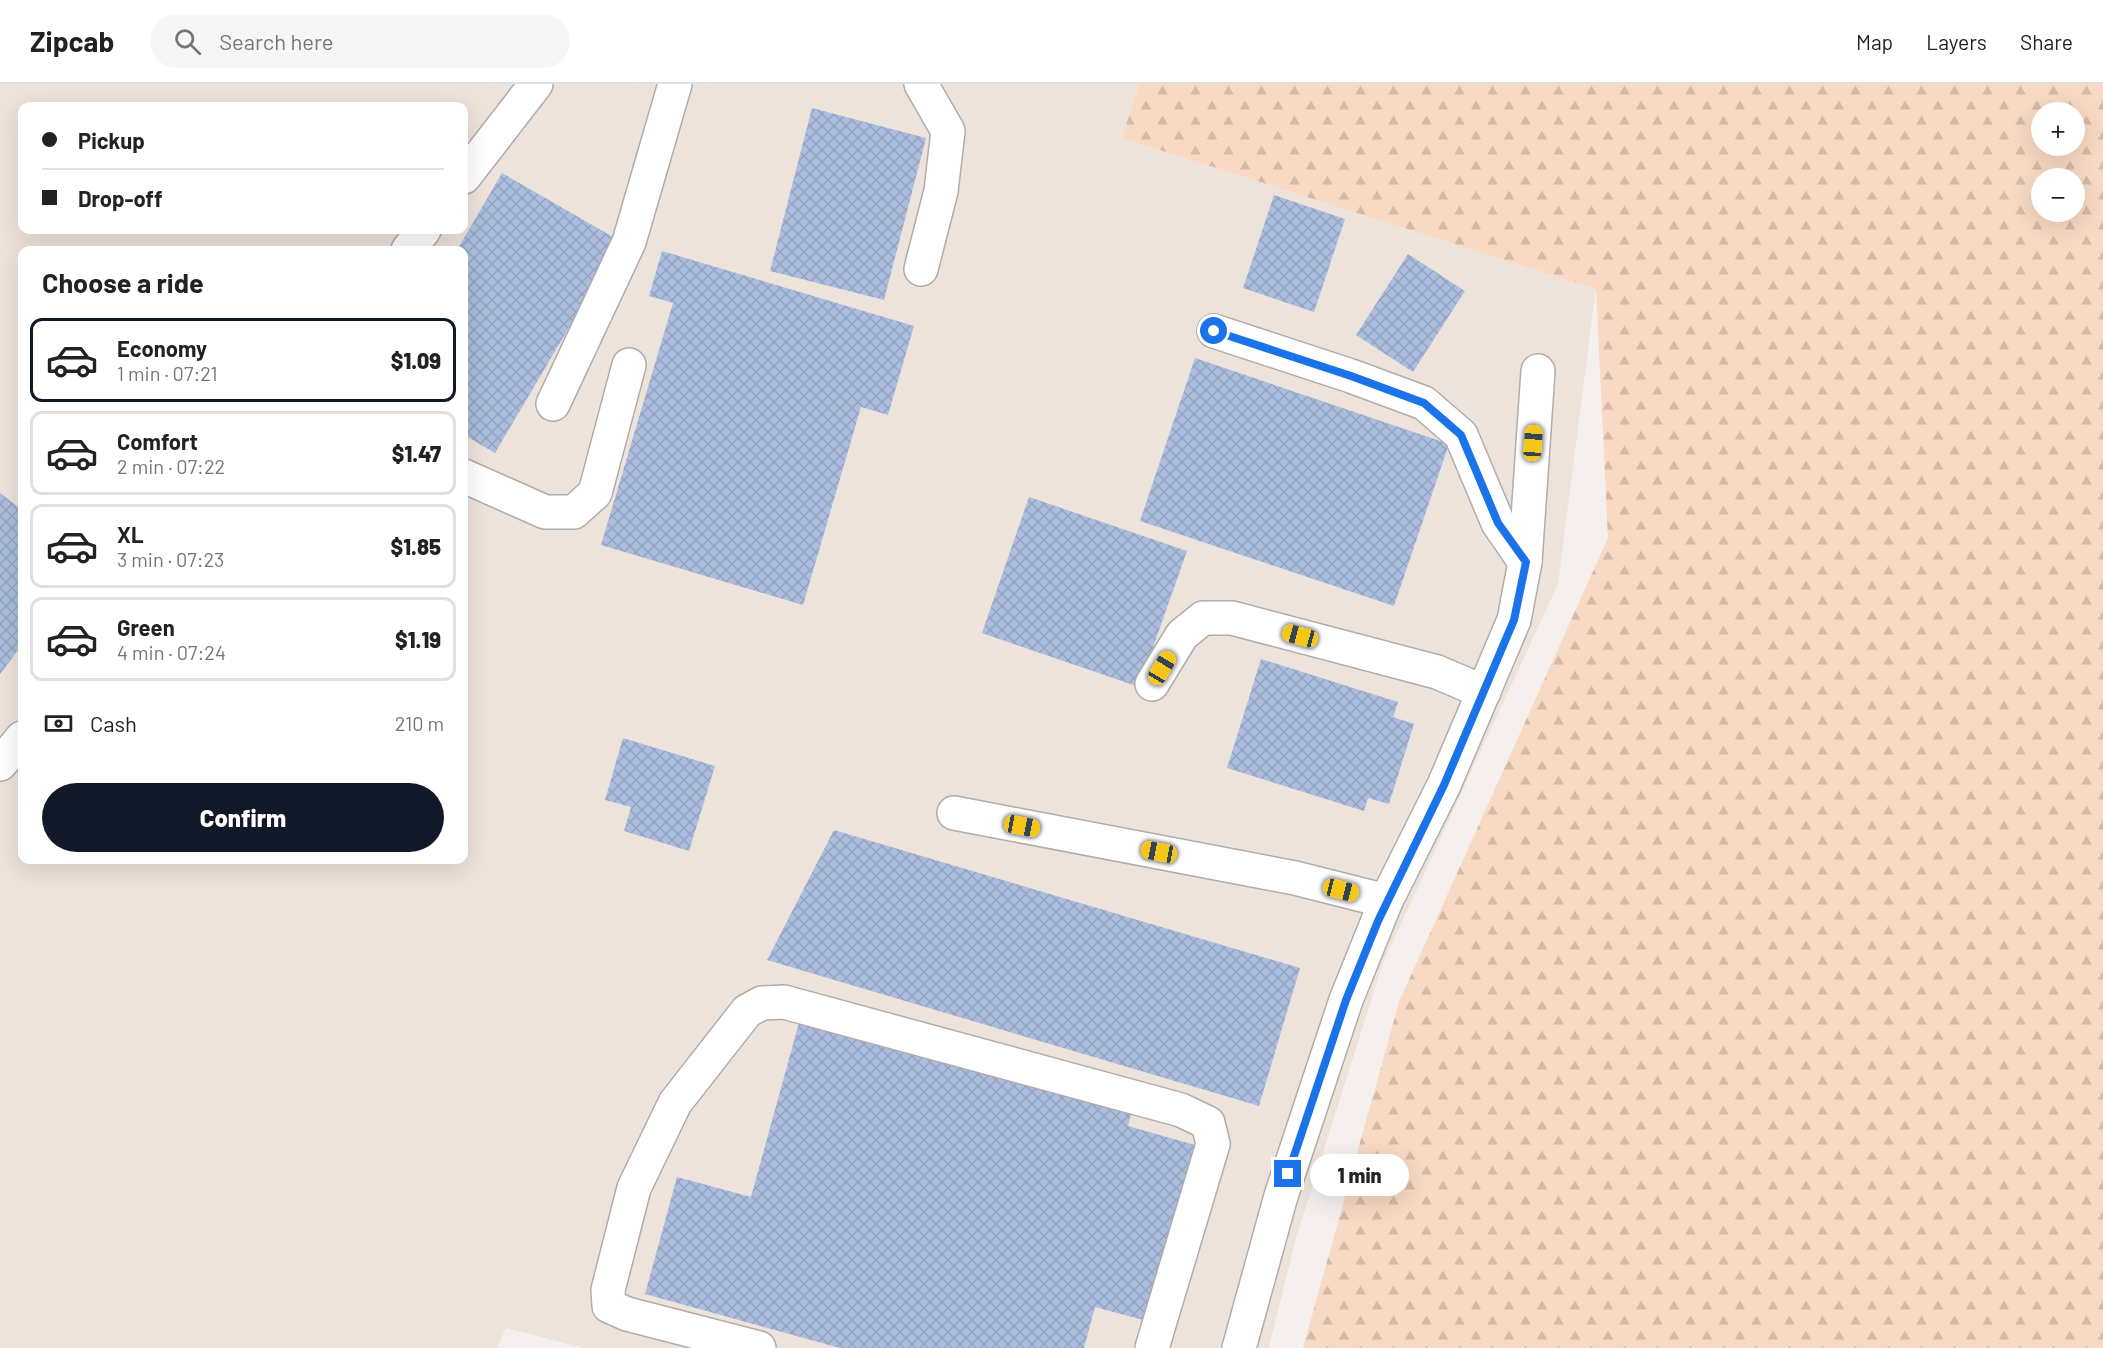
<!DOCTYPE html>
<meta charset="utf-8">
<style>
body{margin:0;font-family:Barlow,sans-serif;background:#f6f6f6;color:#222;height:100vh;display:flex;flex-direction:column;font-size:22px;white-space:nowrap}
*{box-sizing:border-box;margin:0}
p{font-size:20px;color:#767676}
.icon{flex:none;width:33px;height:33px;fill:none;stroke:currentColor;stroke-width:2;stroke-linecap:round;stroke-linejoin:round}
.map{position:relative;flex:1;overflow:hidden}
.panel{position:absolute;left:18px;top:162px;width:450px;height:618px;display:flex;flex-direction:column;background:#fff;border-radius:12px;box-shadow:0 6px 24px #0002}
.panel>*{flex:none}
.banner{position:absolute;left:18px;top:18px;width:450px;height:132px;border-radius:12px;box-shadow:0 6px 24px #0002;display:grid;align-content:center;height:132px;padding:0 24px;background:#fff}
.fabs{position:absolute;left:2031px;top:18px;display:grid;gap:12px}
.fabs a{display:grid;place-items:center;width:54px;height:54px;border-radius:50%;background:#fff;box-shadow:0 6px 24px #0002;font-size:30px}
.end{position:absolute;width:27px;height:27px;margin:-14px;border:8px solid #1a73e8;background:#fff;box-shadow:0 0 0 3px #fff}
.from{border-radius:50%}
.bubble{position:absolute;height:42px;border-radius:21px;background:#fff;box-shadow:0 6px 24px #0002;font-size:20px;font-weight:800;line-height:42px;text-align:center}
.car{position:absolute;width:18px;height:36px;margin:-18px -9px;border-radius:8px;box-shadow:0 0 4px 2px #0007;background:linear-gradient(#f5c518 24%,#345 0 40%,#f5c518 0 76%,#345 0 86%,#f5c518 0)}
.banner b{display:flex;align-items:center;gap:21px;height:57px;font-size:22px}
.banner b+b{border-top:2px solid #e0e0e0}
.banner i{width:15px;height:15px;background:#222}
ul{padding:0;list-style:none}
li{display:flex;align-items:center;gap:18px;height:84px;margin:0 12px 9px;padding:0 12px;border:3px solid #e0e0e0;border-radius:12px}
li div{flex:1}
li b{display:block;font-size:22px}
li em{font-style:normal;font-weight:800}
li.current{border-color:#111827}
li>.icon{width:54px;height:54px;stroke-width:1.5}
h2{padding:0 24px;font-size:27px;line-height:72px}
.pay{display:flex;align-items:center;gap:15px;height:66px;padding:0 24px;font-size:22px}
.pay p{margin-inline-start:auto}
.primary-button{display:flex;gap:12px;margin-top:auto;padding:12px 24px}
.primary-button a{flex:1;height:69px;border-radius:36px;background:#111827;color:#fff;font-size:24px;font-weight:800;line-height:69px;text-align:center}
header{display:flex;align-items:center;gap:36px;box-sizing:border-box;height:84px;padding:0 30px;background:#fff;border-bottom:2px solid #e0e0e0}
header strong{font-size:28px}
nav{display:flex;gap:33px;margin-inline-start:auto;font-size:21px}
.search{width:420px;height:54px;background:#f6f6f6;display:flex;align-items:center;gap:15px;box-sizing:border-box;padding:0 21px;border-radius:33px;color:#767676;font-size:22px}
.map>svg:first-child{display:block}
.built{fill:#eee3db;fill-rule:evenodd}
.forest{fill:url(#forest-firs);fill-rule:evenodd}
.building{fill:url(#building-cross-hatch)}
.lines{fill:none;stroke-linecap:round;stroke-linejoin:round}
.minor-casing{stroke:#b0aca9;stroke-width:36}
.minor{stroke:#fff;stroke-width:33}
.route{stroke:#1a73e8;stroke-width:8}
</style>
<header>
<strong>Zipcab</strong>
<div class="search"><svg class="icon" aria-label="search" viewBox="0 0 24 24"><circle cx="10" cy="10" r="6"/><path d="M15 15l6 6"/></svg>Search here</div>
<nav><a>Map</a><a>Layers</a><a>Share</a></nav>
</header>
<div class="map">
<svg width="2103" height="1264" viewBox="0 0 2103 1264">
<defs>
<pattern id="forest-firs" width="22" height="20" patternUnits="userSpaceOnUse" patternTransform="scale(1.5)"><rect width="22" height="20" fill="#f8d9c3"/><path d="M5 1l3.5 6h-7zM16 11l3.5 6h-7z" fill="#d5baa8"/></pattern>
<pattern id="building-cross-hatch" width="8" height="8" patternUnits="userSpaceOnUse" patternTransform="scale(1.5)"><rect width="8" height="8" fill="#acbedf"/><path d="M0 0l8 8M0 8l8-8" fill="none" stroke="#94a3bf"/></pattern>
</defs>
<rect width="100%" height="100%" fill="#f5f0ed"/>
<path class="built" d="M0 0H1139L1122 54 1596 204 1558 500 1383 879 1296 1154 1269 1264H583L506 1244 497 1264H0ZM22 22H464V146H22ZM22 166H464V776H22Z"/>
<path class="forest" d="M1139 0H2103V1264H1303L1399 918 1608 454 1596 205 1122 54ZM2042 28H2074V62H2042ZM2042 94H2074V128H2042Z"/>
<g class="building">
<path d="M812 24 926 54 884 216 770 187Z"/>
<path d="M502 89 620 157 495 369 464 351V166H457Z"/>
<path d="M1274 111 1345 135 1314 228 1243 204Z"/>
<path d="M662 167 914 242 888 331 861 323 803 521 601 461 673 219 649 212Z"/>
<path d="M1408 170 1465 207 1413 288 1356 251Z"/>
<path d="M1195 274 1449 360 1394 522 1140 437Z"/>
<path d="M0 409 22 426V561L0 590Z"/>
<path d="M1029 413 1187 467 1139 603 982 549Z"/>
<path d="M1261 575 1398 618 1393 633 1414 640 1389 720 1368 714 1364 727 1227 684Z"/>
<path d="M623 654 715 682 689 767 624 747 631 723 605 716Z"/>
<path d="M834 746 1300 884 1259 1022 767 876Z"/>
<path d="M800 935 1132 1027 1128 1042 1195 1061 1147 1237 1095 1223 1084 1264H840L645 1210 677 1093 751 1113Z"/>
</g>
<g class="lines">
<g class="minor-casing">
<g id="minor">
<path d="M464 93 536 0"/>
<path d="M408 166 424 146"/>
<path d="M921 185 941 107 948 47 921 0"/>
<path d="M1214 247 1351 292 1424 319 1461 351 1498 439 1525 478"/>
<path d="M553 320 629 158 675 0"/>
<path d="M464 392 545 428H574L595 409 629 281"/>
<path d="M1152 600 1182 551 1203 534H1232L1437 588 1484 608"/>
<path d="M0 680 22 654"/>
<path d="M954 729 1295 794 1386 817"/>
<path d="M759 1264 627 1230 609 1222 608 1206 634 1104 675 1019 747 927 762 919 784 918 1181 1026 1208 1039 1213 1060 1152 1264"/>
<path d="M1239 1264 1281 1112 1346 916 1386 817 1444 701 1514 536 1525 478 1538 287"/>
</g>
</g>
<use href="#minor" class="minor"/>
</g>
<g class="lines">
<path class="route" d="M1214 247 1351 292 1424 319 1461 351 1498 439 1526 478 1514 536 1444 701 1378 837 1346 916 1288 1090"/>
</g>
</svg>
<div class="fabs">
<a>+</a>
<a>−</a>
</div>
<i class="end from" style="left:1214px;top:247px"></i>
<i class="end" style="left:1288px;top:1090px"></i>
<div class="bubble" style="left:1310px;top:1070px;width:99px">1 min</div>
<i class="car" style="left:1533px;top:359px;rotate:4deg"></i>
<i class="car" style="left:1300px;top:552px;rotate:285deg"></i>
<i class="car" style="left:1162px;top:584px;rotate:31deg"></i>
<i class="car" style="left:1022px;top:742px;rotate:101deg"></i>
<i class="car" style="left:1159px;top:768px;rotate:281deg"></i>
<i class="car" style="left:1341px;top:806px;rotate:104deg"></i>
<div class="banner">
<b><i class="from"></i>Pickup</b>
<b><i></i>Drop-off</b>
</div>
<section class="panel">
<h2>Choose a ride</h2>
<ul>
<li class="current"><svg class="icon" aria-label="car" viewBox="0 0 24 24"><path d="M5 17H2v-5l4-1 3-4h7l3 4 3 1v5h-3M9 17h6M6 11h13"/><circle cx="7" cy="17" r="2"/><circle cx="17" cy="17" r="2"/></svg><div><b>Economy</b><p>1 min · 07:21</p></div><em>$1.09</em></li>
<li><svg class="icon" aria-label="car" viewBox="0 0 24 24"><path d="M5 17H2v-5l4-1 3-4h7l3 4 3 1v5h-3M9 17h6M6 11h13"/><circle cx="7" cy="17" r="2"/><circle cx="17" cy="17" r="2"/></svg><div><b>Comfort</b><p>2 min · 07:22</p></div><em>$1.47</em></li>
<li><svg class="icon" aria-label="car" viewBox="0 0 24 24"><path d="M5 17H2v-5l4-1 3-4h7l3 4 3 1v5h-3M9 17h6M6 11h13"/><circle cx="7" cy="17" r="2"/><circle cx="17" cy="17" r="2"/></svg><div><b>XL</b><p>3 min · 07:23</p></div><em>$1.85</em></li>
<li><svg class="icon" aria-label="car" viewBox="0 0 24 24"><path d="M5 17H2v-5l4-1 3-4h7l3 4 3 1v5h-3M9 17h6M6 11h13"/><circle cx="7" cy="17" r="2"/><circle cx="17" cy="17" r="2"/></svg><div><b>Green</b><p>4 min · 07:24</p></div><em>$1.19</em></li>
</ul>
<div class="pay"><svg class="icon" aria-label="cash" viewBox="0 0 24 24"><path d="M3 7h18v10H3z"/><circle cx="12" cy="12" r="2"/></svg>Cash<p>210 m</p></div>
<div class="primary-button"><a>Confirm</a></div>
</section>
</div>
